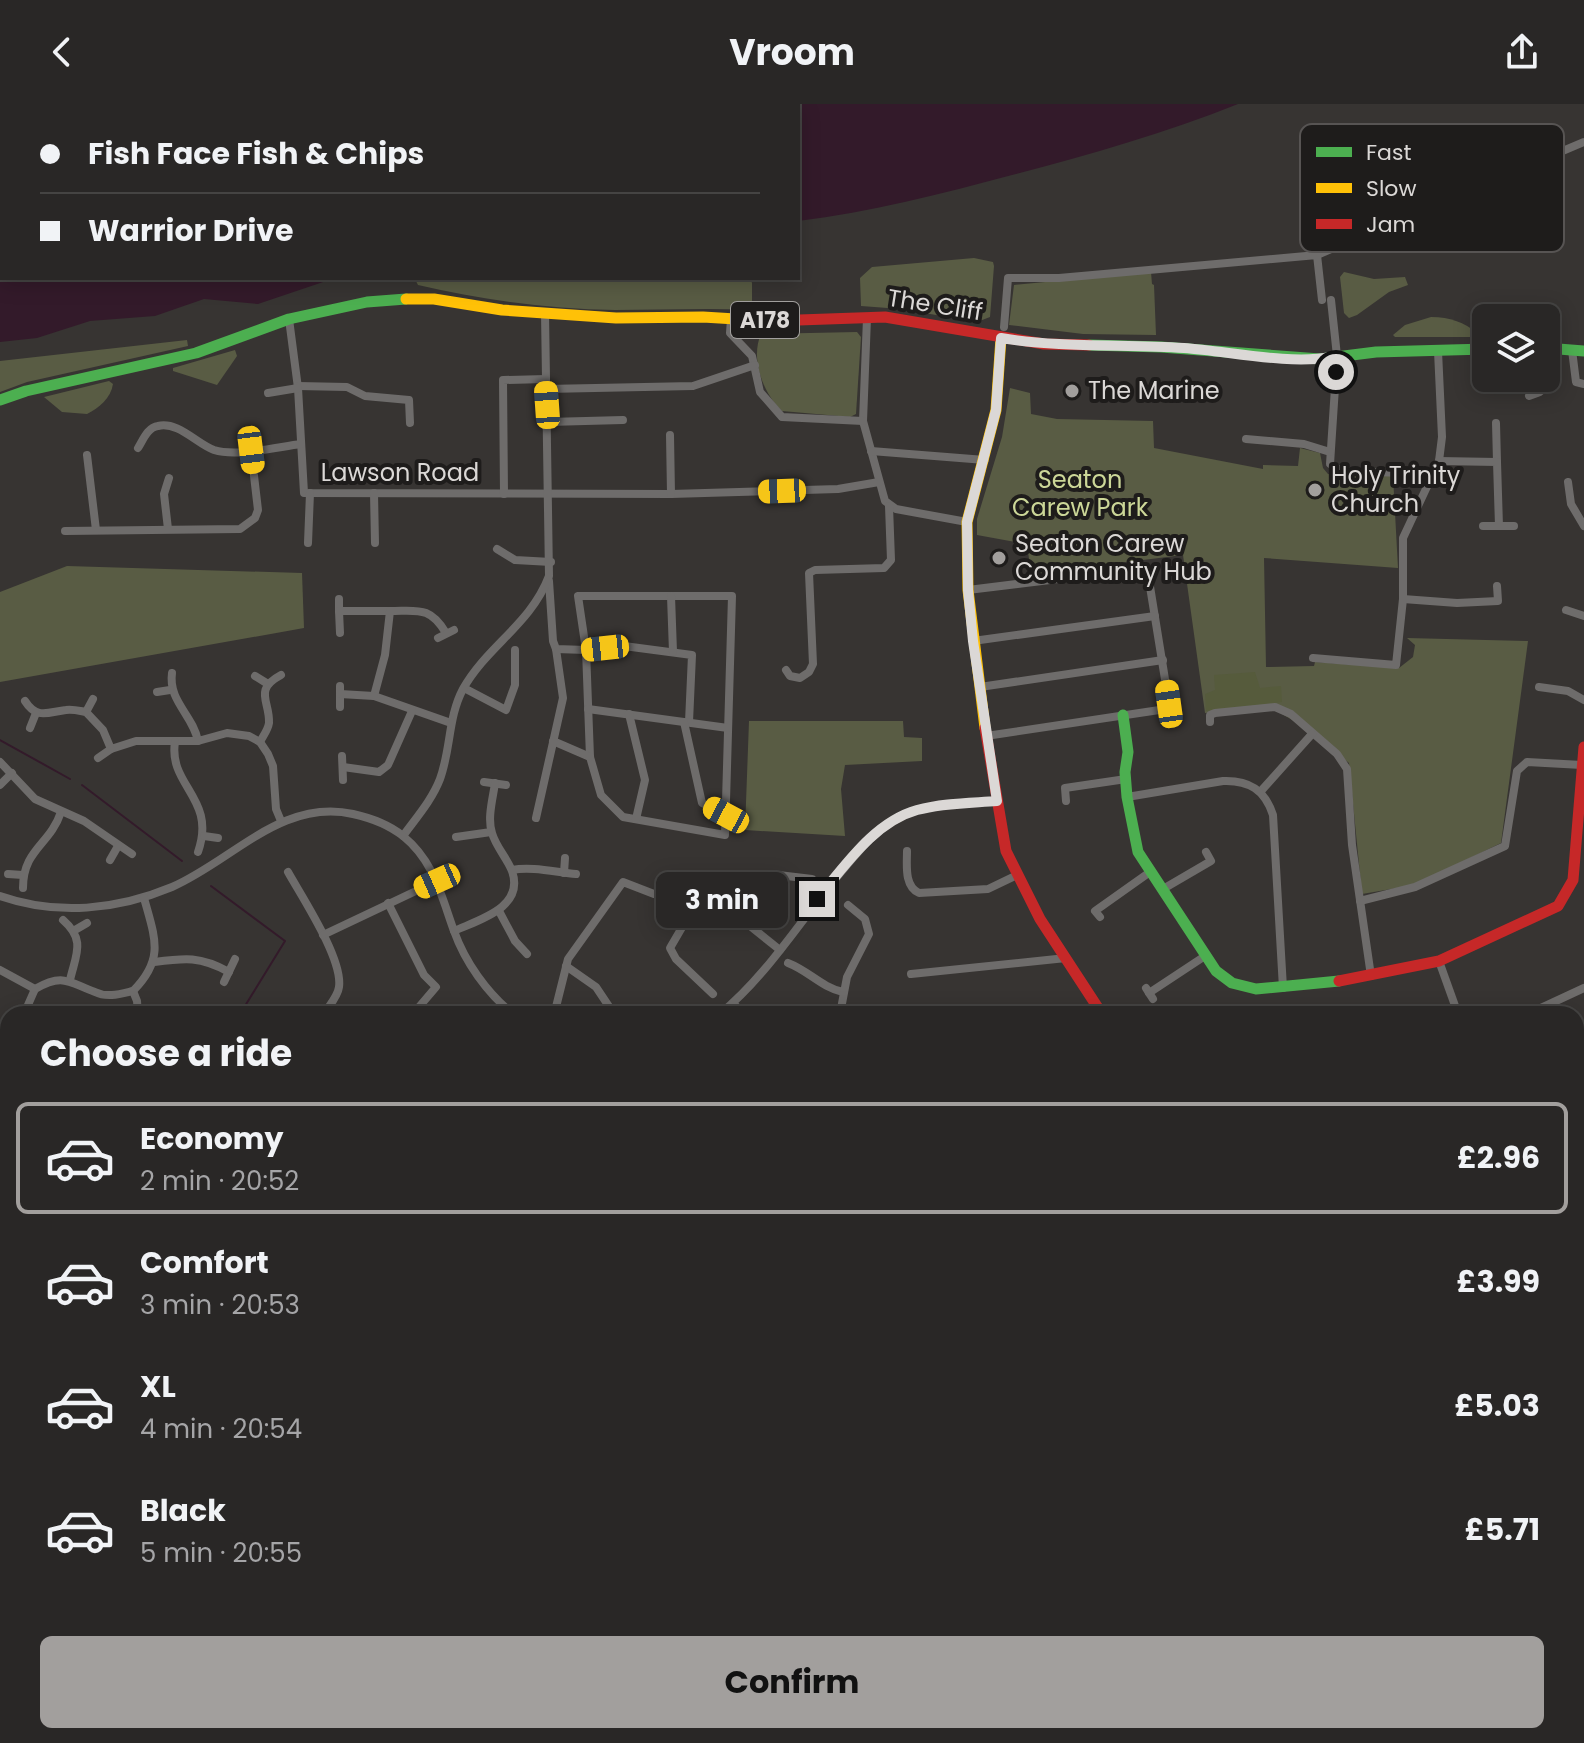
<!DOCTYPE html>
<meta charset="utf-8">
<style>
body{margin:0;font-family:Poppins,sans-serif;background:#312f2e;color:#f1f3f6;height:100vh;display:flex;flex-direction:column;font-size:30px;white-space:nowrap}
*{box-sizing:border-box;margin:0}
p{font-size:26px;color:#a5a5a7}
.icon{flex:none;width:44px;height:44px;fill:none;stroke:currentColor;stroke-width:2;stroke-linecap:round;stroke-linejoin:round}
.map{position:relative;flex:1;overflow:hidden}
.panel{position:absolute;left:0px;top:902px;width:1584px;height:738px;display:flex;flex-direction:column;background:#292726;border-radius:24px 24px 0 0;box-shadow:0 4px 20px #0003,0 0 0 2px #454443}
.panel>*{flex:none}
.hud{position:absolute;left:0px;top:0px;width:800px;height:176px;box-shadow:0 4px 20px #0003,0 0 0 2px #454443;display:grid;align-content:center;height:176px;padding:0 40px;background:#292726}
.tools{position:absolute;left:1472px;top:200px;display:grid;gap:16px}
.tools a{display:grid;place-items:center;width:88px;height:88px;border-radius:12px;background:#292726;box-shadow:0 4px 20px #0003,0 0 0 2px #454443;font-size:40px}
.end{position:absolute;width:36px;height:36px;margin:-18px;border:10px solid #dbd8d6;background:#111;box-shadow:0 0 0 4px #111}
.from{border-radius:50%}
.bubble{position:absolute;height:56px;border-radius:12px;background:#292726;box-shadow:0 4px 20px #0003,0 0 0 2px #454443;font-size:26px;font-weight:700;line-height:56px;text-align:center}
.car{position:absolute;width:24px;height:48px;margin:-24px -12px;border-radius:10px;box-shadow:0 0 6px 2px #0007;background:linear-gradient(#f5c518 24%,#345 0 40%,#f5c518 0 76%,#345 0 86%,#f5c518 0)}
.hud b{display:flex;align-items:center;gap:28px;height:76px;font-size:30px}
.hud b+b{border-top:2px solid #454443}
.hud i{width:20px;height:20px;background:#f1f3f6}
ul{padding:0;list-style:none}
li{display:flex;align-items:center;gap:24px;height:112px;margin:0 16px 12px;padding:0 24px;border:4px solid transparent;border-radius:12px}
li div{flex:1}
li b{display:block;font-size:30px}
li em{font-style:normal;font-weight:700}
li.on{border-color:#a29f9d}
li>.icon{width:72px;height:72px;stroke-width:1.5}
h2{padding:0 40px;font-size:36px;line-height:96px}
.cta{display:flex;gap:16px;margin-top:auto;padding:16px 40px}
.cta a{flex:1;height:92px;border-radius:12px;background:#a29f9d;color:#111;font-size:32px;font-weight:700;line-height:92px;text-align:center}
header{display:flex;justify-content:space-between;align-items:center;height:104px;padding:0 40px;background:#292726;font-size:36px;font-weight:700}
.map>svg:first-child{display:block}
.green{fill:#595c44}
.forest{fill:#565b3c}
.water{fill:#331a2a}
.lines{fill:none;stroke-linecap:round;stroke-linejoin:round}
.stream{stroke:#331a2a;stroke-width:2}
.street{stroke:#6e6c6b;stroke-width:8}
.fast{stroke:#4caf50;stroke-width:11}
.slow{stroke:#ffc107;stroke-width:11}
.jam{stroke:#c62828;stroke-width:11}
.rail-casing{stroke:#6d6b69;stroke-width:5}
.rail{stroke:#1e1c1b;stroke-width:2;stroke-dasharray:6;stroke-linecap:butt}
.route{stroke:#dbd8d6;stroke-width:10}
.poi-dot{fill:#a29f9d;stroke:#1e1c1b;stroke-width:3}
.labels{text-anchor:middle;stroke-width:8;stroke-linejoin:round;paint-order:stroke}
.shield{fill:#1e1c1b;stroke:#a2a09e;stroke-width:2}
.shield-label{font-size:22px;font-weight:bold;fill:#dbd8d6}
.street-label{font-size:24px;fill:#dbd8d6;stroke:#1e1c1b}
.poi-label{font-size:24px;fill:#dbd8d6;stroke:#1e1c1b;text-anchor:start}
.park-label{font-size:24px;fill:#ccd798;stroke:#1e1c1b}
.key{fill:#1e1c1b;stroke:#575453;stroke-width:2}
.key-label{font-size:22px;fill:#dbd8d6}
</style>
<header><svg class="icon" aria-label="back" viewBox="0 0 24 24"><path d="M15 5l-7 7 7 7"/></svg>Vroom<svg class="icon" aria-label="share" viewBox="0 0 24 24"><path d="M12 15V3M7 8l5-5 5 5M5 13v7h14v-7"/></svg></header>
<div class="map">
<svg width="1584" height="1639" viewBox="0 0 1584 1639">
<rect width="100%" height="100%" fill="#373432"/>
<g class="green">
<path d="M974 154 993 158 994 162 990 213 977 218 901 205 861 202 860 174 872 163Z"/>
<path d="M1151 168 1152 180 1154 181 1156 231 1083 230 1009 221 1014 181Z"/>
<path d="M1344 168 1374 175 1405 173 1408 181 1389 188 1357 211 1349 214 1344 209 1340 173Z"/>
<path d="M419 174H750L752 179V206C706 204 661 206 615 206 549 205 482 196 418 181L416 177Z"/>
<path d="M1431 213C1451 213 1462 218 1478 229L1475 233H1395L1393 231 1405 221Z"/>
<path d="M857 228 861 233 856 310 850 313 782 307C763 290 750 254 761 230Z"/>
<path d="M187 236 188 242 27 278 0 288V257Z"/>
<path d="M235 246 237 252 217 281 173 267V264Z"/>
<path d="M109 277 113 280C111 294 99 304 87 310L62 308 44 293Z"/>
<path d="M1010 284 1030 289 1031 310 1057 315 1153 317 1154 344 1263 365V361L1298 362 1300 344 1320 349 1323 364 1328 370 1393 372 1398 464 1264 454 1266 563 1314 562 1315 558 1399 564 1413 553 1415 541 1407 534 1528 537 1501 739 1415 781 1362 790 1349 659 1311 627 1270 603 1205 609 1183 451 1031 470 1027 440 977 431V415L1002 333Z"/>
<path d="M67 462 302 469 304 524 0 578V488Z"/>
<path d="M749 617H903L904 633 922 634V657L845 661 841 685 845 732 745 726Z"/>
<path d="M0 1018 8 1040V1527H0Z"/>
<path d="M212 1632H733L732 1639H212Z"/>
<path d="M861 1632H1062L1060 1639H862Z"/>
</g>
<path class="forest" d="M1255 568 1260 584 1281 582 1282 598 1206 607 1205 590 1215 586 1214 571Z"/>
<path class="water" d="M0 0H1238C1165 29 1089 51 1012 71 941 90 871 108 798 117V2H2V174H335L258 200 204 195 155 212 90 217 37 234 0 238Z"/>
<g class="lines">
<g class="stream">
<path d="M0 636 70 675"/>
<path d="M82 681 182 757"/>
<path d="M211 782 285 837 240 910"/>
<path d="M1333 1632 1349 1639"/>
<path d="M562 1639V1632"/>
</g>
<g class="street">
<path d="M1317 151 1584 38"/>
<path d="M1331 196 1337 252"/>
<path d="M867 214 863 317 885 397 896 405 967 418"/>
<path d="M289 215 298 284 304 389 671 390 838 385 879 378"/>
<path d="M731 215 730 229 752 252 760 288 782 313 863 317"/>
<path d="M1004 223 1008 174H1059L1317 151 1322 196"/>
<path d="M1572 246 1576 278 1584 280"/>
<path d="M1331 253 1336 268 1330 360C1350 376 1383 363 1407 371"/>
<path d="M298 282 347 283 365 292 409 296 410 319"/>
<path d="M546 285 693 282 755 261"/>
<path d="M268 289 298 284"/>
<path d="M1529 292 1540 288 1537 274"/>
<path d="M548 318 623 316"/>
<path d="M1496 319 1497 358"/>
<path d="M670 331 671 390"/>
<path d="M1246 335 1304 340 1330 348"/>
<path d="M138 344C143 336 148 323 158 322 178 317 197 340 214 346 237 353 277 343 301 340"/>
<path d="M871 347 985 356"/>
<path d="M87 351 96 426"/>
<path d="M1439 357 1497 358 1499 422"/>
<path d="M1568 378 1571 400 1584 422"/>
<path d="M374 389 375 439"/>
<path d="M504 390 503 276 546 275"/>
<path d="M1483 422H1514"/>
<path d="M168 425 164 390 169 374"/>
<path d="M65 427 240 425 255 414 258 406 251 346"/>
<path d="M308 439 310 389"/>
<path d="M497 445 515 456 551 458"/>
<path d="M549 477 553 537 556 545 586 546 624 542 692 551 689 618"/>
<path d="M968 486 1147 464 1169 600 1166 605 986 632"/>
<path d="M578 492H732L725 731 623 713 601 691 590 653 586 546Z"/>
<path d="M671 492 673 548"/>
<path d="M339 495V507"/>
<path d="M1403 495 1457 499 1498 497 1497 482"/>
<path d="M1566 506 1584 512"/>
<path d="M340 529 339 507H390"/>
<path d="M446 529C430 502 418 507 390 507L385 551 374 592 451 619"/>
<path d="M438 534 454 526"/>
<path d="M973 537 1155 512"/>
<path d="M1313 554 1396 561 1403 495V434L1439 357 1442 333 1438 247"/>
<path d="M786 566 790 572 800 574 809 568 813 560 809 469 815 466 884 464 891 456 889 402"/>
<path d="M172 569C168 597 193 611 198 637"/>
<path d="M255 572 268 580"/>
<path d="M340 582V603"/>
<path d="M980 583 1163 556"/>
<path d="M1539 583 1568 587 1584 596"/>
<path d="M464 584 506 606 515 581V546"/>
<path d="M157 588 170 586"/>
<path d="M340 590 374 592"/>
<path d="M25 597C37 616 48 608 66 606 73 605 80 607 86 608L103 626 111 645 136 637H198L227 629 249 632 260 638 268 650 273 662 276 705 281 717"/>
<path d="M588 605 728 624"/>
<path d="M86 608 93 595"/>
<path d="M629 610 645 676 636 715"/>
<path d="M684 618 702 699 726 711"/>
<path d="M1210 618V611L1215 609 1275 603 1291 610 1337 650 1347 665 1352 741 1371 872"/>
<path d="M30 624 36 609"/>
<path d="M553 637 590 653"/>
<path d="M175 638C168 682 217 694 198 748"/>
<path d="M260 638C263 632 268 626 269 619 270 597 253 586 281 571"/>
<path d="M342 652 343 676"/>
<path d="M98 654 111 645"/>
<path d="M0 658 35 695 84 717 132 750"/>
<path d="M343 663 379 668 388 661 412 607"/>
<path d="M484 678 506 681"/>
<path d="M0 681 12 669"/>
<path d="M1261 687 1312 630"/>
<path d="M1127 693 1223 677C1249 676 1265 686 1273 711L1283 884"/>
<path d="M1066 697 1065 684 1126 675"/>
<path d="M536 714 563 594 556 545"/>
<path d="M204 732 218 734"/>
<path d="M403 732C416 714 432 696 440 675 451 645 448 613 463 585 487 542 531 520 549 472L545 209"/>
<path d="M456 733 491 728"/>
<path d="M907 747C907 761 904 782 919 789L988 785 1017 771"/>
<path d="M110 756 118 742"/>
<path d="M512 766C531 762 555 768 576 770"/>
<path d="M288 768C302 793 343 855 339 883 338 892 329 902 324 910"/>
<path d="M564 769 565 754"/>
<path d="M8 770 23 771"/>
<path d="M23 784C23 745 50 741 61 708"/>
<path d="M1163 785 1211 757 1206 748"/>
<path d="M0 792C57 812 117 806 172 783 232 757 282 694 353 710 371 714 388 720 403 732 434 757 441 791 454 827 465 858 487 889 513 910"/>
<path d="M689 792 684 820 670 844 676 855 713 890"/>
<path d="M1360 797 1415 783 1505 742 1517 667 1527 658 1582 661"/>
<path d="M388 799 424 871 436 883 413 910"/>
<path d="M499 807 515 837 527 850"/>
<path d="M1100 813 1095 807 1150 768"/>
<path d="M740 814 780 846"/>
<path d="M63 816C86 836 76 850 70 876"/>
<path d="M75 826 87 819"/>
<path d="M454 827C478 816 525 804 512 767 507 754 496 743 492 729 487 714 493 694 495 679"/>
<path d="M323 831 437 777"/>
<path d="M1439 857 1458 910"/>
<path d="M154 858C185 854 200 852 229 868"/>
<path d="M788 859C809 867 821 883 843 888"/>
<path d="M566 862 596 883 614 910"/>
<path d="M0 866 35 885"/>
<path d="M911 870 1066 854"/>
<path d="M224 878 235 855"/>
<path d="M1146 884 1153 895"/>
<path d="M133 887 137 897 138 910"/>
<path d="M1149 889 1205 852"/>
<path d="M733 899 744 910"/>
<path d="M24 910 35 885C63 869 68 878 95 888 107 894 120 890 133 887 165 855 155 834 144 794"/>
<path d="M551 910 556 903 568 855 623 778 654 790 707 796 740 814 770 770 812 775"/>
<path d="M720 910C770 869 804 810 847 761 866 738 884 718 912 708 939 698 970 699 997 697"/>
<path d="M840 910 847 873 869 830 865 815 848 801"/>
<path d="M1528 910 1584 884"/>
<path d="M0 948 8 947"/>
<path d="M1576 1034 1584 1037"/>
<path d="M1576 1131 1584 1134"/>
<path d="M1576 1219 1584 1222"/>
<path d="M1576 1318 1584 1321"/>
<path d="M744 1639 746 1632"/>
<path d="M1377 1639 1378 1632"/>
</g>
<g class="fast">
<path d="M1089 241 1161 243 1320 255 1376 248 1486 245"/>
<path d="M1546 244 1584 247"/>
<path d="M0 296 26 287 196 249 289 215 367 198 406 195"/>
<path d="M1123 611 1128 648 1125 668 1127 693 1138 748 1216 867 1232 879 1256 885 1339 877"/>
</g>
<g class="slow">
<path d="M406 195H434L502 206 616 214 703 213 770 217"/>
<path d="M985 624 968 486 967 418 996 306 1001 234"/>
<path d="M1114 1639 1117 1632"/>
</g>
<g class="jam">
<path d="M770 217 885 213 1044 240 1089 241"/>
<path d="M985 624 1006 747 1040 815 1102 910"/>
<path d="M1339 877 1439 857 1558 802 1573 776 1584 643"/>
</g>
<g class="rail-casing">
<g id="rail">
<path d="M0 1004 8 1006"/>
<path d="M1576 1419 1584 1423"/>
</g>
</g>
<use href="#rail" class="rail"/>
</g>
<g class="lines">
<path class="route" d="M817 795C845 762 874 718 917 706 943 699 971 699 997 697L973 537 968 486 967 418 996 306 1001 234C1062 244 1123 240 1184 244 1228 247 1289 261 1331 253L1336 268"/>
</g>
<g class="poi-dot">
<circle cx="1072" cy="287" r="8"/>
<circle cx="1315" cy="386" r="8"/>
<circle cx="999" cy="454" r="8"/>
</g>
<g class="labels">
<rect class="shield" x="731" y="198" width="68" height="36" rx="6"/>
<g class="shield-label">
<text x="765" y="224">A178</text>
</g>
<g class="street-label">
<text transform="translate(935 201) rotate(9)" y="8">The Cliff</text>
<text x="400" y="377">Lawson Road</text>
</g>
<g class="poi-label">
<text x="1088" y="295">The Marine</text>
<text x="1331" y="380">Holy Trinity<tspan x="1331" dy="28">Church</tspan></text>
<text x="1015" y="448">Seaton Carew<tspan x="1015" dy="28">Community Hub</tspan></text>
</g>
<g class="park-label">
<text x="1080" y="384">Seaton<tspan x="1080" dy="28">Carew Park</tspan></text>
</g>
</g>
<rect x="1300" y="20" width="264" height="128" rx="12" class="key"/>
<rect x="1316" y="43" width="36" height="10" fill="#4caf50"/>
<rect x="1316" y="79" width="36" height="10" fill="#ffc107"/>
<rect x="1316" y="115" width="36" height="10" fill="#c62828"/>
<g class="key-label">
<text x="1366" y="56">Fast</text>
<text x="1366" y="92">Slow</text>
<text x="1366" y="128">Jam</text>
</g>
</svg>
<div class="tools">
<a><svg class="icon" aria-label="layers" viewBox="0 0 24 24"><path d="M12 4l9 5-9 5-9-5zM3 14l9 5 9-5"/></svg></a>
</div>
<i class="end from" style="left:1336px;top:268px"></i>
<i class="end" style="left:817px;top:795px"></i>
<div class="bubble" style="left:656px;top:768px;width:132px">3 min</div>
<i class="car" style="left:547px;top:301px;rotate:356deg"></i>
<i class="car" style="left:251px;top:346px;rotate:173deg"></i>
<i class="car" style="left:782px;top:387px;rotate:268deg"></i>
<i class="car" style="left:605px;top:544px;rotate:264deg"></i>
<i class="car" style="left:1169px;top:600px;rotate:352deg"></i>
<i class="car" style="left:726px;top:711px;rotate:298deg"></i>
<i class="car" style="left:437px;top:777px;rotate:246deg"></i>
<div class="hud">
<b><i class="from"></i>Fish Face Fish &amp; Chips</b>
<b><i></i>Warrior Drive</b>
</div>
<section class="panel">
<h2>Choose a ride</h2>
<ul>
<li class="on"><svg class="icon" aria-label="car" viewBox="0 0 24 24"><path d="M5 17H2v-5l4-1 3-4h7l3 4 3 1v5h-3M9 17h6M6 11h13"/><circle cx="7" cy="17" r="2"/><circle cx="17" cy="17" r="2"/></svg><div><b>Economy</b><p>2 min · 20:52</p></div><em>£2.96</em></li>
<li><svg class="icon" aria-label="car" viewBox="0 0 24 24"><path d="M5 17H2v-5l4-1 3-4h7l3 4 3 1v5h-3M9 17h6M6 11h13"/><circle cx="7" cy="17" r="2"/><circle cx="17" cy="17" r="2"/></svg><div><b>Comfort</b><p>3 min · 20:53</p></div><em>£3.99</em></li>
<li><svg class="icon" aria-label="car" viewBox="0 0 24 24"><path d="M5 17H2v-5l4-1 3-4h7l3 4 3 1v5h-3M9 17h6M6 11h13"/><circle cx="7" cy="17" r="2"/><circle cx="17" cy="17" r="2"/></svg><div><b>XL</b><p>4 min · 20:54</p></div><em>£5.03</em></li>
<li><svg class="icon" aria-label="car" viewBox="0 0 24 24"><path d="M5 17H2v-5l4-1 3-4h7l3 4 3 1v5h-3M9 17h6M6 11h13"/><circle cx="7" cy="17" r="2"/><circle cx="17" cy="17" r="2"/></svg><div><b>Black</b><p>5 min · 20:55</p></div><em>£5.71</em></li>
</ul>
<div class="cta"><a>Confirm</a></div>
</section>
</div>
